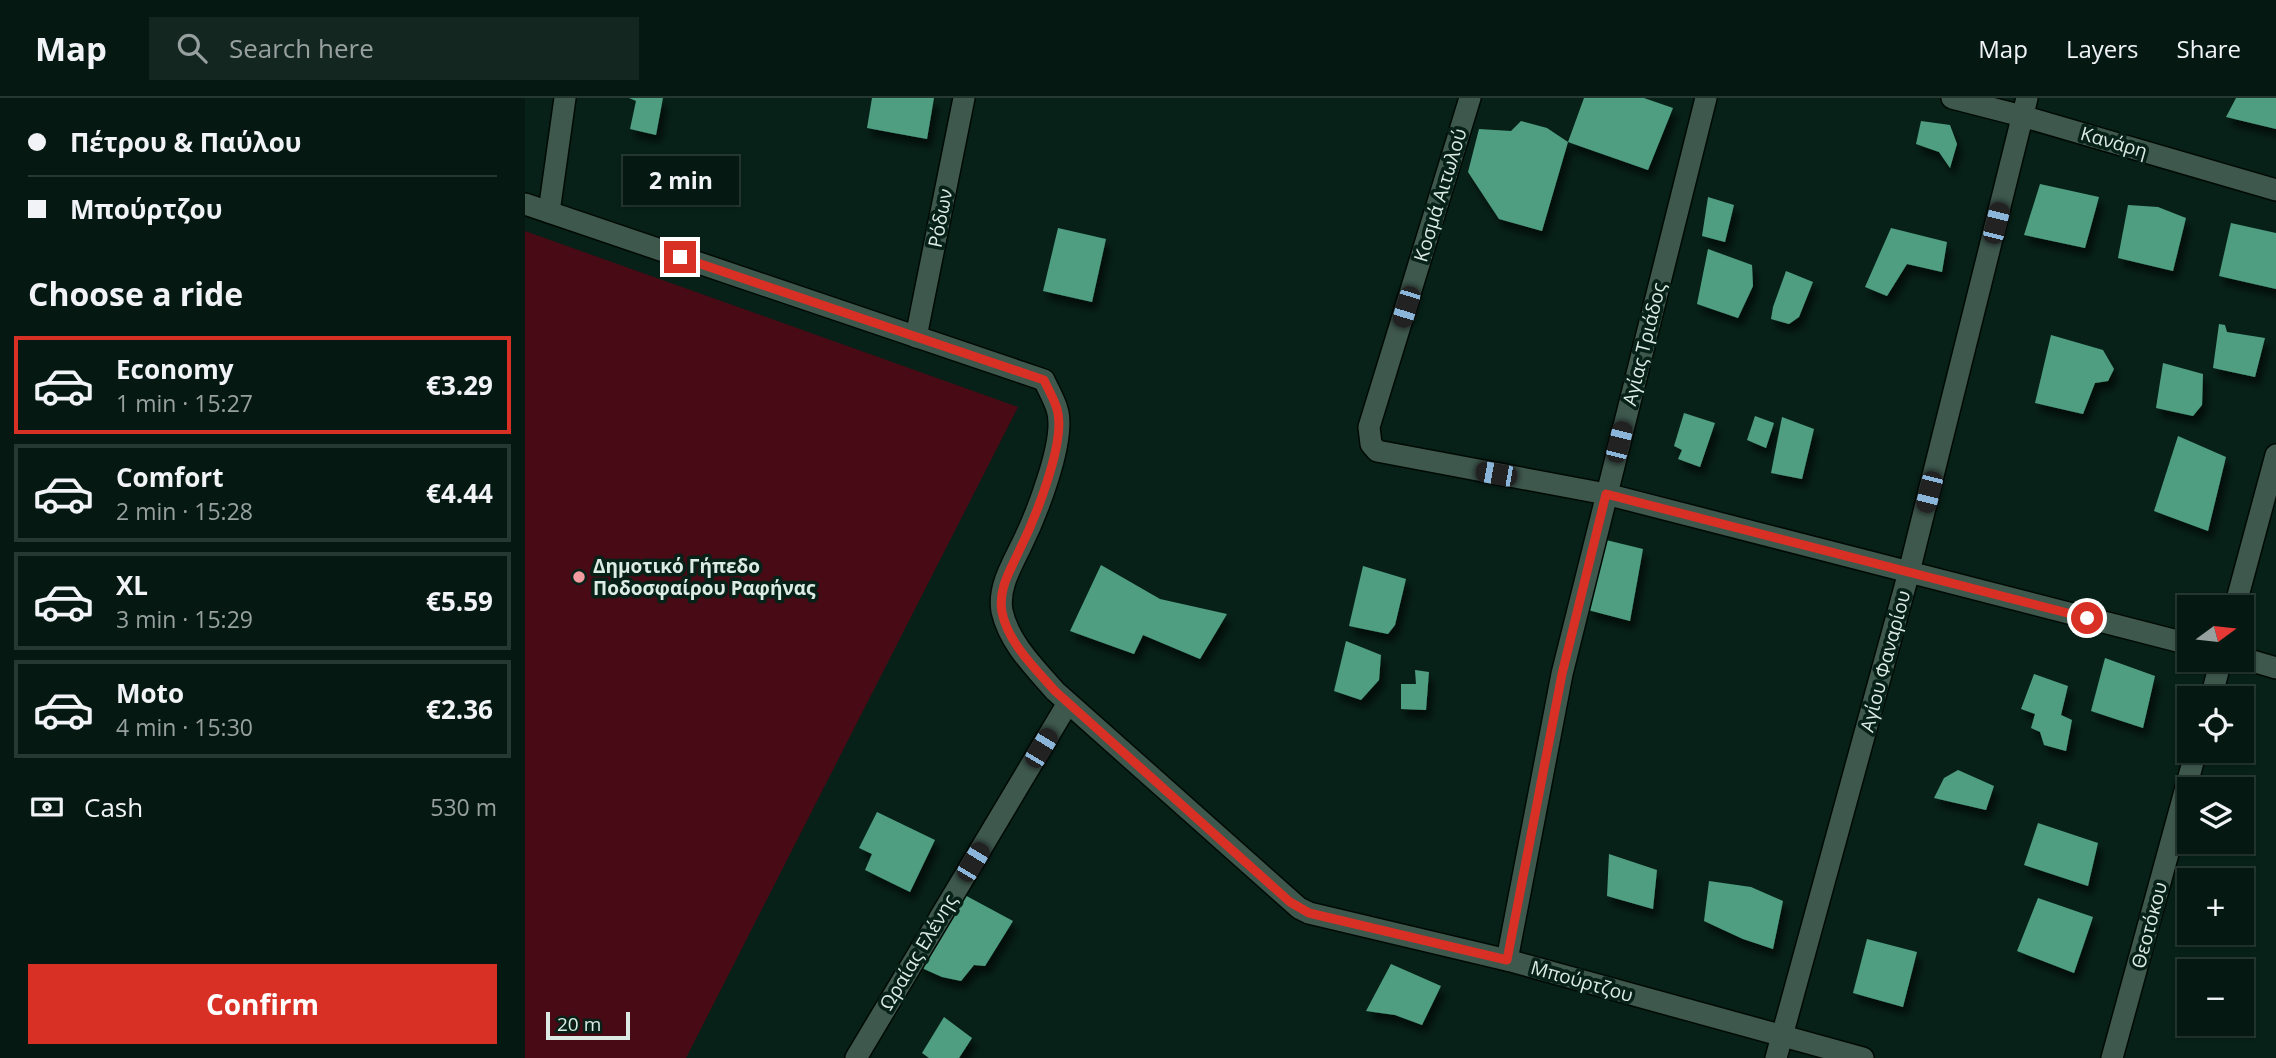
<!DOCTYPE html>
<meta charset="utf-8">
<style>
body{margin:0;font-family:"Open Sans",sans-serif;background:#132620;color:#f1f3f6;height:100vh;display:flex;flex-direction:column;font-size:26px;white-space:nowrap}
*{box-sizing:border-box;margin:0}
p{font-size:23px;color:#97a09f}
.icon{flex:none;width:38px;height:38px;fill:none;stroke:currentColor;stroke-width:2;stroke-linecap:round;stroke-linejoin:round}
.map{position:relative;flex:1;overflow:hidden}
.details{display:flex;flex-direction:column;background:#051912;width:525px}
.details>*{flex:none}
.banner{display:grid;align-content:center;height:154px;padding:0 28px;background:#051912}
.needle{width:46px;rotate:75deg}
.buttons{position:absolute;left:1652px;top:497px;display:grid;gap:14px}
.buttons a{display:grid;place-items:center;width:77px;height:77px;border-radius:0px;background:#051912;box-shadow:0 2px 5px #0004,0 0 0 2px #263832;font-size:35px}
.scale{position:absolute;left:21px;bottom:18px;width:84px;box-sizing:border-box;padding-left:7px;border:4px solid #dcece5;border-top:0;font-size:19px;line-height:24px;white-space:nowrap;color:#dcece5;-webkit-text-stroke:5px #072118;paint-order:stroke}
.end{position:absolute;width:32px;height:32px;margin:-16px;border:9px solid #d93025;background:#fff;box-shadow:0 0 0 4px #fff}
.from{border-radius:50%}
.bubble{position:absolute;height:49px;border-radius:0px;background:#051912;box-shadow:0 2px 5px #0004,0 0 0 2px #263832;font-size:23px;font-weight:700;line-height:49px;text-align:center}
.car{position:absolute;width:21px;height:42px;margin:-21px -10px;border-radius:9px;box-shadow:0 0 5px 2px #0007;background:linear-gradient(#222 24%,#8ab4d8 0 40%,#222 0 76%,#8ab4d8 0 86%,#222 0)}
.banner b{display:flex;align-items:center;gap:24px;height:66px;font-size:26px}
.banner b+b{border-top:2px solid #263832}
.banner i{width:18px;height:18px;background:#f1f3f6}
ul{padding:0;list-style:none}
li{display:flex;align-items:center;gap:21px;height:98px;margin:0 14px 10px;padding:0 14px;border:4px solid #263832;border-radius:0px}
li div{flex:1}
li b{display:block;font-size:26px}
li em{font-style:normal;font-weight:700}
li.active{border-color:#d93025}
li>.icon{width:63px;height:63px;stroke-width:1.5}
h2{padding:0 28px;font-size:32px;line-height:84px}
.pay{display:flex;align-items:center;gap:18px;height:77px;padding:0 28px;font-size:26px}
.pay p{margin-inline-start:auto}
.primary-button{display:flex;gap:14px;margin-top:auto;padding:14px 28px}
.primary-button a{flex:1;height:80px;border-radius:0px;background:#d93025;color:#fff;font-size:28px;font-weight:700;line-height:80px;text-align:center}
header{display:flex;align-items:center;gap:42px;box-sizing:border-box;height:98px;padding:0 35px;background:#051912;border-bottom:2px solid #263832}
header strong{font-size:33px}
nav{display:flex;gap:38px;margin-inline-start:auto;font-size:24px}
.search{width:490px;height:63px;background:#132620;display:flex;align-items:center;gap:18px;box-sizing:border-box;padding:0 24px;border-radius:0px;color:#97a09f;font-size:26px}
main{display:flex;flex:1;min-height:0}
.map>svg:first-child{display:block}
.green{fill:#480b16}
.building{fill:#4f9e82;filter:url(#shadow)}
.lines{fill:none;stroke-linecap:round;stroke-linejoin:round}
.street-casing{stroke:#000a04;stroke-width:24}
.secondary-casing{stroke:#000a04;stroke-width:24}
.street{stroke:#3e584e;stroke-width:21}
.secondary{stroke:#3e584e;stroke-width:21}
.route{stroke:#d93025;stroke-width:9}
.poi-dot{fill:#f49b9f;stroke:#072118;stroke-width:2.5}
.labels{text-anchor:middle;stroke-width:7;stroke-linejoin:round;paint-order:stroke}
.street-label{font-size:19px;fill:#dcece5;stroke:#072118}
.poi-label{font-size:19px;font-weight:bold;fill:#dcece5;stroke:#072118;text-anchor:start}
</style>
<header>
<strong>Map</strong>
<div class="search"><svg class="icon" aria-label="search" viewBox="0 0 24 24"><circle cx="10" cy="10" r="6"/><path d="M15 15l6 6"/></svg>Search here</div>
<nav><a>Map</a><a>Layers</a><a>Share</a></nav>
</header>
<main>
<section class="details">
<div class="banner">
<b><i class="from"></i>Πέτρου &amp; Παύλου</b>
<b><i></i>Μπούρτζου</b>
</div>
<h2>Choose a ride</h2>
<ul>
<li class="active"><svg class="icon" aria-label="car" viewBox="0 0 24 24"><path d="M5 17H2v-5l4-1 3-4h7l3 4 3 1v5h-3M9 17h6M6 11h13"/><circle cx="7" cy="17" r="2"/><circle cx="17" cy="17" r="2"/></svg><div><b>Economy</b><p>1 min · 15:27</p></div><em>€3.29</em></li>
<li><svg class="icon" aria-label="car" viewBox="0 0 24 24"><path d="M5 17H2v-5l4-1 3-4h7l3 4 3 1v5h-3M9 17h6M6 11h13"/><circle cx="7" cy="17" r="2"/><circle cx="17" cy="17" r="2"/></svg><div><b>Comfort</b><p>2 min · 15:28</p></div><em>€4.44</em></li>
<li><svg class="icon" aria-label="car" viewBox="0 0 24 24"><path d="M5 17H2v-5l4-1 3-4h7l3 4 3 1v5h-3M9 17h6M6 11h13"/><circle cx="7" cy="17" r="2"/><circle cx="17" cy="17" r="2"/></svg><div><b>XL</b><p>3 min · 15:29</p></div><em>€5.59</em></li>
<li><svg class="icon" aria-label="car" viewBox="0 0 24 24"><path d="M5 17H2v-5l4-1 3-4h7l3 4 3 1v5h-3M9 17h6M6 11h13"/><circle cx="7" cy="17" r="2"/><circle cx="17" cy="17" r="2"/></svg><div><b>Moto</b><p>4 min · 15:30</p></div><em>€2.36</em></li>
</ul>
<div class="pay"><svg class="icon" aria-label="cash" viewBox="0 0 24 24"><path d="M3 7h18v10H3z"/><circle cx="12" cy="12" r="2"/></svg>Cash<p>530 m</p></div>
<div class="primary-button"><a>Confirm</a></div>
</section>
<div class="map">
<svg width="1751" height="960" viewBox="0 0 1751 960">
<defs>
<filter id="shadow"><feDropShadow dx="4.5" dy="8" stdDeviation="3.5" flood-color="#0009"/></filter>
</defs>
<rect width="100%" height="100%" fill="#072118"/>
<path class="green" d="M0 133 493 309 161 960H0Z"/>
<g class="building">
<path d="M104 0H138L131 37 105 31 111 3Z"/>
<path d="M347 0H409L402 41 342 30Z"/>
<path d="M1059 0H1119L1148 10 1123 72 1043 44Z"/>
<path d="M1711 0H1751V31L1701 19Z"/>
<path d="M996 23 1022 30 1043 44 1017 133 974 121 943 74 954 31 986 33Z"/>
<path d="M1396 23 1425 27 1432 46 1425 70 1414 54 1391 46Z"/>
<path d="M1515 86 1574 99 1560 150 1499 137Z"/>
<path d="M1183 99 1209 107 1200 144 1177 138Z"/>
<path d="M1603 107 1633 109 1661 120 1648 173 1593 160Z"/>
<path d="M1706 125 1751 135V191L1694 178Z"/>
<path d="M533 130 581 141 567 204 518 193Z"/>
<path d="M1366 130 1422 144 1417 174 1382 166 1362 198 1340 189Z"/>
<path d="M1183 151 1227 167 1228 188 1213 220 1172 206Z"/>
<path d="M1261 173 1288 184 1274 219 1264 226 1246 221 1248 209Z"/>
<path d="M1694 226 1700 227 1702 234 1740 240 1730 279 1688 270Z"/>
<path d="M1526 237 1578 252 1589 271 1583 283 1570 285 1558 316 1510 305Z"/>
<path d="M1638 265 1678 276 1677 307 1668 318 1631 310Z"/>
<path d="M1159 315 1190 325 1175 369 1153 361 1157 352 1149 348Z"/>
<path d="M1230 318 1249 325 1241 350 1222 342Z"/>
<path d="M1257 319 1289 331 1277 381 1246 375Z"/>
<path d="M1653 338 1701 359 1683 433 1629 413Z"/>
<path d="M1077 441 1118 451 1105 523 1063 512Z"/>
<path d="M576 467 635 501 702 516 675 561 618 537 609 556 545 533Z"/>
<path d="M838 468 881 481 870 527 863 536 824 528Z"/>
<path d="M821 543 856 557 854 582 836 602 809 593Z"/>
<path d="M1580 560 1630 578 1618 630 1566 613Z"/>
<path d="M890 572 904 574 901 612 876 611V586H891Z"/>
<path d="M1509 576 1543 588 1536 617 1547 622 1541 653 1519 647 1515 634 1506 630 1510 616 1496 611Z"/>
<path d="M1433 672 1469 688 1461 712 1409 700 1419 680Z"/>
<path d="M352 714 410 742 385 794 340 772 347 756 334 750Z"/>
<path d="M1513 725 1573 745 1563 788 1499 767Z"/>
<path d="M1084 756 1132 772 1128 811 1082 798Z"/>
<path d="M1184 783 1226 789 1258 803 1248 851 1218 841 1179 823Z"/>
<path d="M436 795 488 823 460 868 449 867 436 883 417 879 399 871 392 862Z"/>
<path d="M1513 800 1568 819 1549 875 1492 853Z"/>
<path d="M1342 841 1392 854 1378 909 1328 895Z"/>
<path d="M866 866 916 888 897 927 870 917 841 913Z"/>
<path d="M419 919 447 940 434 960H404L397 955Z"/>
</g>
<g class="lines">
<g class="street-casing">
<g id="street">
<path d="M945 0 844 329 846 346 852 353 1081 396 1664 546"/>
<path d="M1427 0 1497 18 1751 92"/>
<path d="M0 106 519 282C523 291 529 301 532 311 542 341 510 420 496 448 486 469 473 490 477 513 484 545 510 570 530 593L774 810 784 815 982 862 1338 960"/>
<path d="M24 114 40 0"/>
<path d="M391 239 439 0"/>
<path d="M1710 509 1751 357"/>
<path d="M1717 560 1751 570"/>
<path d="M1686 600 1696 562"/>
<path d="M982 862 1037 576 1181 0"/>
<path d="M331 960 543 605"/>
<path d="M1587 960 1671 653"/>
</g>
</g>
<g class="secondary-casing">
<path id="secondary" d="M1251 960 1384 474 1502 0"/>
</g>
<use href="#street" class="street"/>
<use href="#secondary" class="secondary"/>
</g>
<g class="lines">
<path class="route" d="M155 159 519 282C523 291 529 301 532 311 542 343 509 423 494 453 485 473 473 491 477 514 483 545 510 570 530 593L765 804 784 815 982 862 1037 576 1081 396 1562 520"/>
</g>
<circle class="poi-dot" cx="54" cy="479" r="7"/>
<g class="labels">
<g class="street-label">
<text transform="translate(1589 44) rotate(16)" y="7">Κανάρη</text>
<text transform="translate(915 97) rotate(-73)" y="7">Κοσμά Αιτωλού</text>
<text transform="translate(415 120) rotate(-79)" y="7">Ρόδων</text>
<text transform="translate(1119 246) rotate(-76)" y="7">Αγίας Τριάδος</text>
<text transform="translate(1360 563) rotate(-75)" y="7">Αγίου Φαναρίου</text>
<text transform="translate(1624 827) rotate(-75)" y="7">Θεοτόκου</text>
<text transform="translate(393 854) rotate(-59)" y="7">Ωραίας Ελένης</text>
<text transform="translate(1057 883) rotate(16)" y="7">Μπούρτζου</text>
</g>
<g class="poi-label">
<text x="68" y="475">Δημοτικό Γήπεδο<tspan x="68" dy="22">Ποδοσφαίρου Ραφήνας</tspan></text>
</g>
</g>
</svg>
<div class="buttons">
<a><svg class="needle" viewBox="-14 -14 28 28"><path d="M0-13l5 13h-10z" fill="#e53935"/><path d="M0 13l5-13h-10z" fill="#97a09f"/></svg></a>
<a><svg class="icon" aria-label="locate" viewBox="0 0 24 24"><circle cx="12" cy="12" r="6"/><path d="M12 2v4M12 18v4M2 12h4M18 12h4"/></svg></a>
<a><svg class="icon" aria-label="layers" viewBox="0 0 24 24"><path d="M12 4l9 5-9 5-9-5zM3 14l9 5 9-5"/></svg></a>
<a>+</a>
<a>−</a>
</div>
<div class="scale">20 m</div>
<i class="end from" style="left:1562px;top:520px"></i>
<i class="end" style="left:155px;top:159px"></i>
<div class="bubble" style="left:98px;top:58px;width:116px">2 min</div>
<i class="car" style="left:1471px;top:125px;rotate:14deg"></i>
<i class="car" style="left:881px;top:209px;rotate:197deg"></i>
<i class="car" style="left:1094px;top:344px;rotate:14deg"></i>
<i class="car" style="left:971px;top:376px;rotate:280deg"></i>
<i class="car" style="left:1404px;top:394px;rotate:194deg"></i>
<i class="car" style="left:516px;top:650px;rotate:31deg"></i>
<i class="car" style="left:448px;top:764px;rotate:31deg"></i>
</div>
</main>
